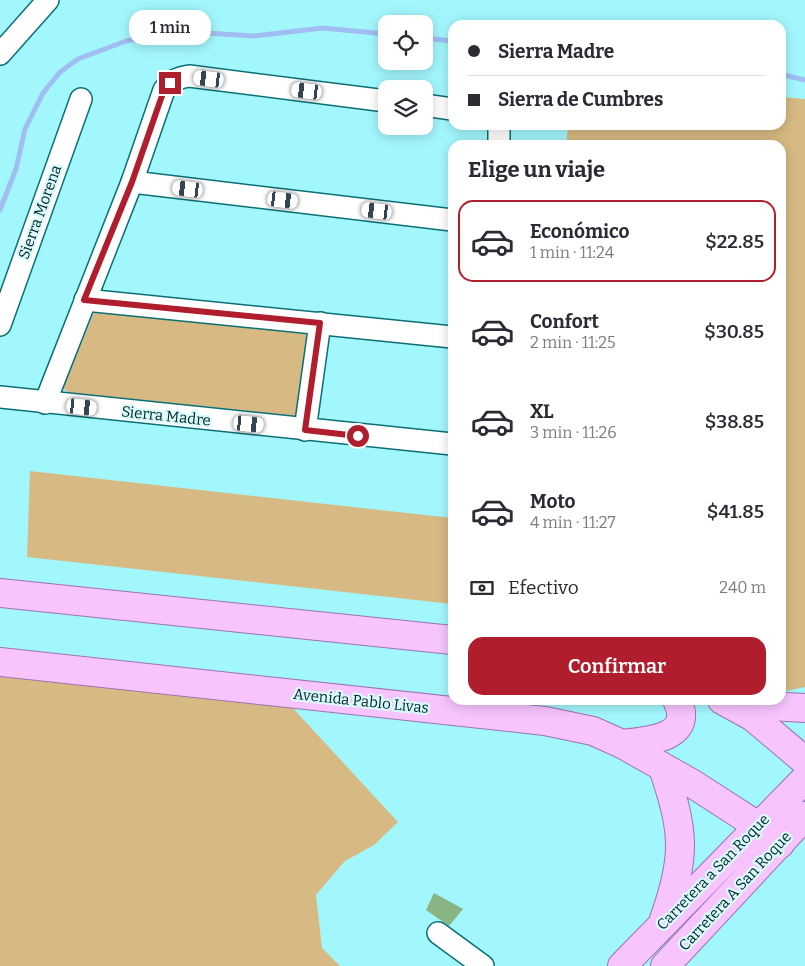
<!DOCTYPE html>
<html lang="es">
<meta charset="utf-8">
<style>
body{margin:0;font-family:Bitter,serif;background:#f7f7f7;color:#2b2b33;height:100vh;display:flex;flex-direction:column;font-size:19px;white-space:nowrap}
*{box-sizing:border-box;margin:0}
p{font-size:16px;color:#7c7c81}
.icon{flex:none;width:28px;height:28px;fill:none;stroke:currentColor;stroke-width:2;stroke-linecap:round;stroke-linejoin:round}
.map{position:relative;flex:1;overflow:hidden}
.panel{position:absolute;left:448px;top:140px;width:338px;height:565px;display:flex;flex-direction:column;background:#fff;border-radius:15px;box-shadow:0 2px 12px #0003}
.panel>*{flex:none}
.banner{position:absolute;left:448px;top:20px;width:338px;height:110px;border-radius:15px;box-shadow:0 2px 12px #0003;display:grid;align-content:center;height:110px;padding:0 20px;background:#fff}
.buttons{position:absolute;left:378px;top:15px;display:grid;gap:10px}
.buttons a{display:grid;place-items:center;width:55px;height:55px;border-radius:10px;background:#fff;box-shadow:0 2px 12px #0003;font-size:25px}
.end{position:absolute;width:22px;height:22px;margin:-11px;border:6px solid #b01d2d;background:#fff;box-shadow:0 0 0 2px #fff}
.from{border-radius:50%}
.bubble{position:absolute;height:35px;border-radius:15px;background:#fff;box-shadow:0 2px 12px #0003;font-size:16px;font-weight:600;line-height:35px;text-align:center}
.car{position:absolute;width:15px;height:30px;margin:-15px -8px;border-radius:6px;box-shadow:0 0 4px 1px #0007;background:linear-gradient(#fff 24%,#345 0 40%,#fff 0 76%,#345 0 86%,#fff 0)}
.banner b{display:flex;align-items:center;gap:18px;height:48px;font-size:19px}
.banner b+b{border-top:1px solid #e1e1e2}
.banner i{width:12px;height:12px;background:#2b2b33}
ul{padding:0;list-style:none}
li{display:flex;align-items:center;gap:15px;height:82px;margin:0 10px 8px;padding:0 10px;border:2px solid transparent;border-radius:15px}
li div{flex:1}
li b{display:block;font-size:19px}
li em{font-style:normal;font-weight:600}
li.on{border-color:#b01d2d}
li>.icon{width:45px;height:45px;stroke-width:1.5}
h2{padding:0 20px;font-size:22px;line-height:60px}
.pay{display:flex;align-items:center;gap:12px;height:55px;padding:0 20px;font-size:19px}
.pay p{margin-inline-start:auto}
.cta{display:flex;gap:10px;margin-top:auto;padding:10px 20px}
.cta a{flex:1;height:58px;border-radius:15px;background:#b01d2d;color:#fff;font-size:20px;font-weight:600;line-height:58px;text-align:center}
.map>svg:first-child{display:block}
.green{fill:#d7ba83}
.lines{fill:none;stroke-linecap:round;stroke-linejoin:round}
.stream{stroke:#a1bef3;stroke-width:5}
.building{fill:#89b484}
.minor-casing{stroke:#0b6f76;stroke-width:24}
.major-casing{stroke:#9d73b3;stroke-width:30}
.minor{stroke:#fff;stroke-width:21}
.major{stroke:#f7c4fe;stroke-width:28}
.route{stroke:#b01d2d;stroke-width:6}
.labels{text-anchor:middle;stroke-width:4.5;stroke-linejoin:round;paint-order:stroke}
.street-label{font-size:15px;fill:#002528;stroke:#dafafc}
</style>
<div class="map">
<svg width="805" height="966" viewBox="0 0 805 966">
<rect width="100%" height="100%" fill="#a2f7fd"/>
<g class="green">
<path d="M780 97 805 99V687L786 691 780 689V145H566L568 125H780Z"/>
<path d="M95 310 299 327 306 335 310 358 302 408 290 423 70 394 63 388Z"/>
<path d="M30 471 452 518V604L27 557Z"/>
<path d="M0 674 290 705 398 822 374 845 345 861 316 895 322 948 340 966H0Z"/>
</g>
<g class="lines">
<g class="stream">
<path d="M424 38 452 41"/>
<path d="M780 74 805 80"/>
<path d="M0 210 16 169 25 129 43 93 60 72 78 59 126 41 173 31 254 36 323 28 386 34"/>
</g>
</g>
<path class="building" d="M434 893 463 909 449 926 426 910Z"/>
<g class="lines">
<g class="minor-casing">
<g id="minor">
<path d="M0 54 48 0"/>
<path d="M424 105 452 109"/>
<path d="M499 125V145"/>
<path d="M132 182 452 220"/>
<path d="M85 300 452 337"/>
<path d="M0 325 81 99"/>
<path d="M0 397 452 444"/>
<path d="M45 403 132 182 164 90C171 81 177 78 189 76L386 101"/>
<path d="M305 430 320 323"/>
<path d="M438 933 483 966"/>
</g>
</g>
<g class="major-casing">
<g id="major">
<path d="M0 593 452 640"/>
<path d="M0 662 545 721 593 731 622 744 693 784 758 826 780 844"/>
<path d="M722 700 753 717 805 761"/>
<path d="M749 700 769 706 805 708"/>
<path d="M622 744C646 741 696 739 677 700"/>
<path d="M663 768C684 830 687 856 664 919"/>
<path d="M622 966 805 779"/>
<path d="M665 966 805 816"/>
</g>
</g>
<use href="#minor" class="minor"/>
<use href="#major" class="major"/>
</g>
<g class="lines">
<path class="route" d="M170 83 164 90 132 182 84 300 320 323 305 430 358 436"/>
</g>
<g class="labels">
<g class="street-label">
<text transform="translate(40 212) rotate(-70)" y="5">Sierra Morena</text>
<text transform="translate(166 416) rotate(6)" y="5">Sierra Madre</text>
<text transform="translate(361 701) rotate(6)" y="5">Avenida Pablo Livas</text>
<text transform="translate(713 872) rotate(-46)" y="5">Carretera a San Roque</text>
<text transform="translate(735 891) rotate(-47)" y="5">Carretera A San Roque</text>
</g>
</g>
</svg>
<div class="buttons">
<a><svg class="icon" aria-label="locate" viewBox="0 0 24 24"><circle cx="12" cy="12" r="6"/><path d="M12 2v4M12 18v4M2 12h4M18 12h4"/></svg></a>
<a><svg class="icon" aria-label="layers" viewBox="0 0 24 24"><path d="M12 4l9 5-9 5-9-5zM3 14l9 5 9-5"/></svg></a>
</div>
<i class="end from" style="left:358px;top:436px"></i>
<i class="end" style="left:170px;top:83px"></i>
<div class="bubble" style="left:129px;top:10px;width:82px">1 min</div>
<i class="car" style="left:209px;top:79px;rotate:277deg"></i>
<i class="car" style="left:307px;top:91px;rotate:277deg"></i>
<i class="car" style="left:188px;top:189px;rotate:277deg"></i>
<i class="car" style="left:283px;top:200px;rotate:97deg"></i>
<i class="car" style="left:377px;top:211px;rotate:277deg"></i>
<i class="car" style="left:82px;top:407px;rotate:96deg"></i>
<i class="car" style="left:249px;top:424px;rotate:96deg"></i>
<div class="banner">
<b><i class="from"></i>Sierra Madre</b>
<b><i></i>Sierra de Cumbres</b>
</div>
<section class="panel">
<h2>Elige un viaje</h2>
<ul>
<li class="on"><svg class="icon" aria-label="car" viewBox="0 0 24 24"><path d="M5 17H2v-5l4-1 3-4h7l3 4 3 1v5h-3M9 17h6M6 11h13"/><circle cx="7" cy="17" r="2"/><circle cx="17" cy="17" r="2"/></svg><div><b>Económico</b><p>1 min · 11:24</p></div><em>$22.85</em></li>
<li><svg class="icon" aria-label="car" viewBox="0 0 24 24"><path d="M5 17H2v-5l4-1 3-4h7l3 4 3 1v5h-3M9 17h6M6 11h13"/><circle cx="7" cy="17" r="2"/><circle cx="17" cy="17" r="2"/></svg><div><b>Confort</b><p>2 min · 11:25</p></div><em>$30.85</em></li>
<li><svg class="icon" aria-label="car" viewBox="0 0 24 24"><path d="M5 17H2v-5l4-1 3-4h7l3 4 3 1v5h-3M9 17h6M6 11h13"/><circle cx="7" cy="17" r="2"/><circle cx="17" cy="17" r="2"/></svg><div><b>XL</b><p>3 min · 11:26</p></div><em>$38.85</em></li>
<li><svg class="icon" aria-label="car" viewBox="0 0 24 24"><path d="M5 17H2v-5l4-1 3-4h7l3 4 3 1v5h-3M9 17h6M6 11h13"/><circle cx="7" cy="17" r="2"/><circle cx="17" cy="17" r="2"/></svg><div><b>Moto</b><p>4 min · 11:27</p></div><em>$41.85</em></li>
</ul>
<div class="pay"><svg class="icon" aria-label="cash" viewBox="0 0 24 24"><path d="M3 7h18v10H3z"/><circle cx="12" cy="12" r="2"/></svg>Efectivo<p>240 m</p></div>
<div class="cta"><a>Confirmar</a></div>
</section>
</div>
